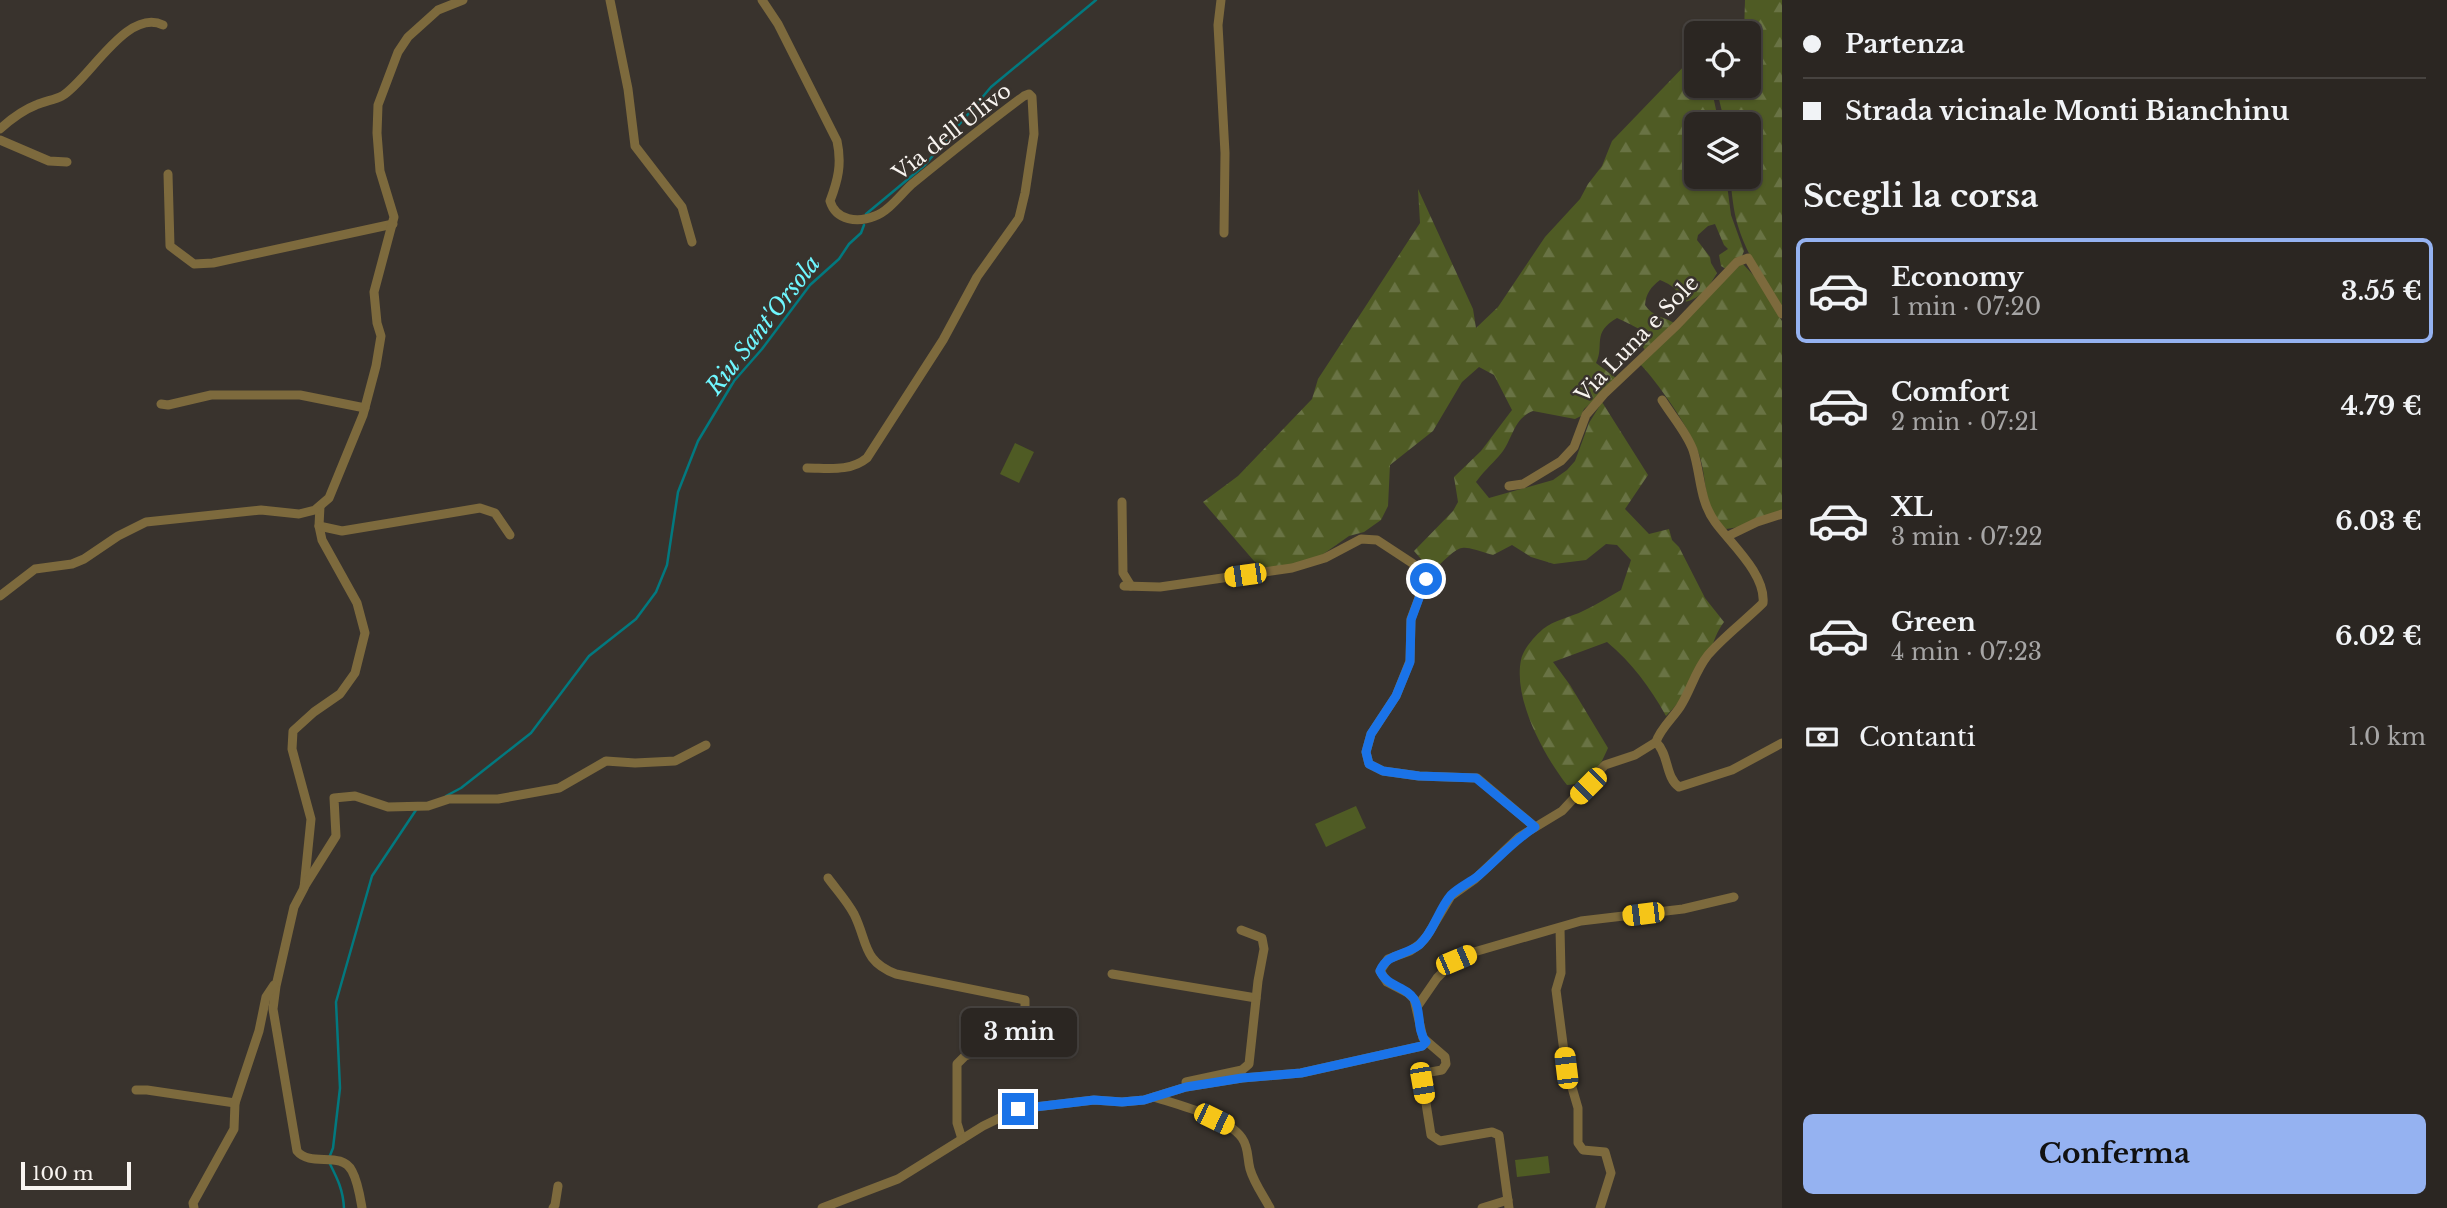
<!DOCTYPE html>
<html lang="it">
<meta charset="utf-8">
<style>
body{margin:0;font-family:"Libre Baskerville",serif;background:#37322f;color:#f1f3f6;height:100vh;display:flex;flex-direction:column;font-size:26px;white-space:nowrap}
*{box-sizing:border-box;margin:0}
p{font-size:23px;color:#a6a5a5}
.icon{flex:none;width:38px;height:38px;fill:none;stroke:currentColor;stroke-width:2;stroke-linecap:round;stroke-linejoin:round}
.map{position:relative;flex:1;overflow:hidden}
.sheet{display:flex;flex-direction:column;background:#2b2622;width:665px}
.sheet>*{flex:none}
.top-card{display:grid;align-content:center;height:154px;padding:0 21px;background:#2b2622}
.fabs{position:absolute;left:1684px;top:21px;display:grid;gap:14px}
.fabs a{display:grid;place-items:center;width:77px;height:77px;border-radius:10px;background:#2b2622;box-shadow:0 2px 5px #0004,0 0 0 2px #474340;font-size:35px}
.scale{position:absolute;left:21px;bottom:18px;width:110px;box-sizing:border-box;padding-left:7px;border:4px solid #f8f4f0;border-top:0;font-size:19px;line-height:24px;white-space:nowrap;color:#f8f4f0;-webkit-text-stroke:5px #39332d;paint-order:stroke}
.end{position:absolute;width:32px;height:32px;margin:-16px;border:9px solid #1a73e8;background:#fff;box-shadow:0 0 0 4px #fff}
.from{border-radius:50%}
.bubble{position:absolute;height:49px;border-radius:10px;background:#2b2622;box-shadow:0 2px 5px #0004,0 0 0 2px #474340;font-size:23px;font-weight:800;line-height:49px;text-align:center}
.car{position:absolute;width:21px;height:42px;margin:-21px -10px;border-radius:9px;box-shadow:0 0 5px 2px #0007;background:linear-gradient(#f5c518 24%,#345 0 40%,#f5c518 0 76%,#345 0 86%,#f5c518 0)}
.top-card b{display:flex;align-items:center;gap:24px;height:66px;font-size:26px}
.top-card b+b{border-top:2px solid #474340}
.top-card i{width:18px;height:18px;background:#f1f3f6}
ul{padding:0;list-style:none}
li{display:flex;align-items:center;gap:21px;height:105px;margin:0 14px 10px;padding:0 7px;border:4px solid transparent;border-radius:10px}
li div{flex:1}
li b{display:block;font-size:26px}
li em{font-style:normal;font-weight:800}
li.current{border-color:#95b2f1}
li>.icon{width:63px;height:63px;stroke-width:1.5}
h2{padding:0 21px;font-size:32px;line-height:84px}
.pay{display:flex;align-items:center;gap:18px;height:77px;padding:0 21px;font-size:26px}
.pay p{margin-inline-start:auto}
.button{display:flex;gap:14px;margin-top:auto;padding:14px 21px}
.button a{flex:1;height:80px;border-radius:10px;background:#95b2f1;color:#111;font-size:28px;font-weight:800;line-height:80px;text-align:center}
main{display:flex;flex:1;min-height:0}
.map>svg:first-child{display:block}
.forest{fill:url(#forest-firs)}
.park{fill:#4f5b24}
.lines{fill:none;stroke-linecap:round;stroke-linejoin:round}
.stream{stroke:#02797f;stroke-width:2.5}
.minor{stroke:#7d6a3d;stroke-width:9}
.route{stroke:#1a73e8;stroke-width:9}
.labels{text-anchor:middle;stroke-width:5;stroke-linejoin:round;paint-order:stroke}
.street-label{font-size:21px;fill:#f8f4f0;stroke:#39332d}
.water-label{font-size:23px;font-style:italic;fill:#6ff7ff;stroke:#39332d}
</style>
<main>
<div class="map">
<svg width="1782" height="1208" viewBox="0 0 1782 1208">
<defs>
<pattern id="forest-firs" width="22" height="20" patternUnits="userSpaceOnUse" patternTransform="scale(1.75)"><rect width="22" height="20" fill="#4f5b24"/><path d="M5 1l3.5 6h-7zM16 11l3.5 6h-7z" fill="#697344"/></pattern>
</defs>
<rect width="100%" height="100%" fill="#39332d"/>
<g class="forest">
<path d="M1745 0H1782V309C1766 283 1747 256 1738 226 1733 210 1732 193 1730 177H1748V124H1725L1717 91 1716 86H1748V33H1744Z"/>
<path d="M1696 59V86H1711L1719 124H1696V177H1726L1731 215 1744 251 1742 256 1726 269 1721 266 1719 255 1728 249 1724 245 1715 224 1708 226 1698 235 1697 240 1710 257 1711 263 1717 273C1709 287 1701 298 1685 302 1678 291 1673 285 1660 280 1651 287 1646 293 1645 305 1653 317 1663 316 1674 323L1646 352 1643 347 1648 334C1644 331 1622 320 1617 318 1591 333 1605 345 1596 363L1616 378 1614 383 1584 409 1581 416 1575 419 1533 411C1512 419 1513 441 1499 456 1491 465 1483 472 1476 482L1489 498 1553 480 1567 470 1575 461 1589 423 1602 402 1648 475 1625 509 1649 534 1669 529 1672 540 1679 547 1705 598 1724 622C1717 631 1714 641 1710 652 1699 676 1685 697 1666 716 1650 687 1632 663 1607 642L1553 662 1570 685 1608 748C1599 768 1592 784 1567 785 1544 756 1513 699 1521 660 1523 649 1535 636 1543 629 1554 620 1571 617 1583 611 1596 605 1608 597 1621 590L1631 560 1617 545 1606 544 1586 560 1554 564 1531 557 1512 545 1493 555C1458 545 1464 542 1436 568L1428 567 1414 551 1453 511 1458 502 1454 477 1481 451 1512 410 1494 375 1479 367 1462 382 1433 431 1390 465 1388 506 1381 520 1364 532 1349 536 1312 562 1269 572 1254 561 1203 502 1238 476 1312 399 1318 379 1420 223 1418 189 1473 309 1476 328 1498 307 1545 237 1580 199 1588 184 1602 166 1612 141 1690 60Z"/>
<path d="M1742 263 1756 278 1782 321V510L1739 527 1726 529C1700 501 1709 484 1699 454 1691 430 1657 381 1639 363Z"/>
</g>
<g class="park">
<path d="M1015 443 1034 452 1019 483 1000 474Z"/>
<path d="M1356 806 1366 828 1326 847 1315 824Z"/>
<path d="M1548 1156 1550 1173 1517 1177 1515 1160Z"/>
</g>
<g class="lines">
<g class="stream">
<path d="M866 214 925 165 991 87 1096 0"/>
<path d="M446 796 461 788 531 733 589 656 636 619 656 592 667 565 678 492 698 441 734 381 762 349 810 285 839 259 849 244 861 233 864 225"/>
<path d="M329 1158 333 1148 340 1088 336 1002 372 876 416 810"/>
<path d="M329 1162C337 1178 343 1189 344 1208"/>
</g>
<g class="minor">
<path d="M610 0 628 89 635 146 682 207 692 242"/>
<path d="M762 0 778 24 837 141C842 164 838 180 830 201 836 221 858 223 875 216 889 211 901 194 912 184 949 154 986 124 1024 96L1029 94 1032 97 1034 134 1025 193 1019 218 977 277 943 340 867 458C850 472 828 468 807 468"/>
<path d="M1221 0 1218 25 1225 153 1224 233"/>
<path d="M0 129C11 119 23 110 36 105 45 101 54 100 62 96 89 80 127 7 163 25"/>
<path d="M0 140 49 161 67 162"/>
<path d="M168 174 170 246 194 264 213 263 393 224"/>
<path d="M161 404 168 405 211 395H300L365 408"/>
<path d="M1509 486 1523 484 1561 461 1574 447 1586 415 1604 394 1677 325 1737 262 1748 258 1782 314"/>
<path d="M1122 502 1123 573 1131 586"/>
<path d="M320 506 319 526 322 540 357 603 365 633 355 673 340 694 314 712 293 731 292 749 311 819 304 888 294 907 276 986 273 1009 297 1151C311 1168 341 1150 352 1171 358 1182 360 1196 362 1208"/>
<path d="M319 526 342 531 480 508 495 513 510 535"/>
<path d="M1728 536 1757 522 1782 514"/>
<path d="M1124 586 1160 587 1292 568 1325 558 1361 539 1377 540 1412 563 1423 572 1426 579 1411 619 1410 661 1396 696 1371 734 1366 752 1369 764 1383 771 1419 776 1477 778 1535 827"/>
<path d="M0 596 35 569 72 564 84 559 118 536 146 522 261 510 299 514 315 510 329 498 363 415 376 366 381 336 377 323 374 292 394 217 380 171 377 133 378 105 398 52 408 37 438 10 463 0"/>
<path d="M1656 742C1660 729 1672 719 1680 707 1691 690 1695 671 1708 655 1723 637 1746 620 1763 603 1766 574 1730 543 1715 522 1699 500 1701 474 1693 450 1687 433 1672 416 1662 400"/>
<path d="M828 878C836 889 847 901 854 914 868 942 862 961 896 974L1025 1000V1015L1021 1035 965 1056 957 1064V1123L962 1139"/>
<path d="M304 887 336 836 334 798 355 796 388 807 428 806 449 799H498L559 788 606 761 635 763 675 761 706 745"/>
<path d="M1560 928 1561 973 1556 990 1566 1067 1578 1108V1143L1583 1150 1605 1152 1611 1173 1600 1208"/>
<path d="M1112 974 1256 998"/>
<path d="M1417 1007 1437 978 1456 959 1474 952 1581 921 1683 909 1734 897"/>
<path d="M1186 1082 1242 1070 1249 1064 1258 981 1264 949 1262 938 1241 930"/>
<path d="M136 1090H147L235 1103 259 1031 266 997 274 985"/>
<path d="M1154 1097C1179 1105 1227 1117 1242 1138 1249 1148 1247 1158 1250 1169 1254 1183 1263 1195 1270 1208"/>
<path d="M194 1208 193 1203 234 1129 235 1103"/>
<path d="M553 1208 555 1205 558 1186"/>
<path d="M822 1208 898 1179 983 1126 1018 1109 1094 1100 1122 1102 1144 1100 1186 1087 1242 1078 1301 1073 1422 1046 1426 1042"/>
<path d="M1482 1208 1508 1200"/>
<path d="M1509 1208 1499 1135 1492 1132 1440 1141 1431 1135 1422 1078 1425 1073 1442 1070 1446 1064 1445 1057 1423 1038 1414 999 1408 993 1387 982 1380 971 1388 959 1410 951 1420 944 1427 936 1451 896 1475 879 1519 837 1562 811 1605 765 1635 755 1656 742C1669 754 1665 777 1679 787L1732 770 1782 743"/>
</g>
</g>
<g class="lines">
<path class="route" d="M1018 1109 1094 1100 1122 1102 1144 1100 1186 1087 1242 1078 1301 1073 1422 1046 1426 1042C1416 1029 1422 1012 1414 999 1406 986 1387 987 1380 971 1387 953 1405 956 1419 945 1434 932 1438 910 1451 895 1459 887 1469 883 1478 876 1497 860 1513 841 1535 827L1476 778 1419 776 1383 771 1369 764 1366 752 1371 734 1396 696 1410 662 1411 620 1426 579"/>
</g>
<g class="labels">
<g class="street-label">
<text transform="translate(952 132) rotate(-38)" y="7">Via dell'Ulivo</text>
<text transform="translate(1637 339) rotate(-46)" y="7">Via Luna e Sole</text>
</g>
<g class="water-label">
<text transform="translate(763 325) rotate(-52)" y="8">Riu Sant'Orsola</text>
</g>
</g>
</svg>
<div class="fabs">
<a><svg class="icon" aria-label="locate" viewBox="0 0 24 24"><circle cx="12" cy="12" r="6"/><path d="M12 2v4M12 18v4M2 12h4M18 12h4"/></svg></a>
<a><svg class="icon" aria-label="layers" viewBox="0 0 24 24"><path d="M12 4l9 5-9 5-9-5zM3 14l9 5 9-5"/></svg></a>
</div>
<div class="scale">100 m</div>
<i class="end from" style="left:1426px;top:579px"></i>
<i class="end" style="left:1018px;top:1109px"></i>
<div class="bubble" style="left:961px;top:1008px;width:116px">3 min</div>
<i class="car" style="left:1245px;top:575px;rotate:262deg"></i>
<i class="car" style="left:1588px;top:786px;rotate:225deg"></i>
<i class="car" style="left:1643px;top:914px;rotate:263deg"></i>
<i class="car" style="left:1456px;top:960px;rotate:67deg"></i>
<i class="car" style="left:1566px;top:1068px;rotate:353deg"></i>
<i class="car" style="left:1422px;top:1083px;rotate:170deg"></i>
<i class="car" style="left:1214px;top:1119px;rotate:116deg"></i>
</div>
<section class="sheet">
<div class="top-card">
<b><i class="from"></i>Partenza</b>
<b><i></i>Strada vicinale Monti Bianchinu</b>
</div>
<h2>Scegli la corsa</h2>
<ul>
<li class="current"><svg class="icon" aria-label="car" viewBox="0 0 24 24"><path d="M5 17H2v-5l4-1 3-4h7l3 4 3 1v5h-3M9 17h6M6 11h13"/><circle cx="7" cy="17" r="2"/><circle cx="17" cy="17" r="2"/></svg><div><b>Economy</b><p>1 min · 07:20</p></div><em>3.55 €</em></li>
<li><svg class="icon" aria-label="car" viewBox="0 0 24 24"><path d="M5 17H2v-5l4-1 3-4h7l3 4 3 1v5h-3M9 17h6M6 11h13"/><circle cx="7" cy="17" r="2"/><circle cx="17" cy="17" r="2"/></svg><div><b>Comfort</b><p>2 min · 07:21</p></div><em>4.79 €</em></li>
<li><svg class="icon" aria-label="car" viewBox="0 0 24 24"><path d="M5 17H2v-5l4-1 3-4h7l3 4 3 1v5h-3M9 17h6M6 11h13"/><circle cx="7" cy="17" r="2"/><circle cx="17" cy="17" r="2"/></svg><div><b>XL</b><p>3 min · 07:22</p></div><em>6.03 €</em></li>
<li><svg class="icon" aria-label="car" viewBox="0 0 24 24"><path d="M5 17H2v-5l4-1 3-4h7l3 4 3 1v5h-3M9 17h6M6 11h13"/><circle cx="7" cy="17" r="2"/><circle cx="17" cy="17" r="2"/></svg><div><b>Green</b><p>4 min · 07:23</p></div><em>6.02 €</em></li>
</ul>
<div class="pay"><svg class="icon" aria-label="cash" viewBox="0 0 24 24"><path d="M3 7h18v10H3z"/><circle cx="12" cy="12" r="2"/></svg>Contanti<p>1.0 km</p></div>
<div class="button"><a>Conferma</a></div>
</section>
</main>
